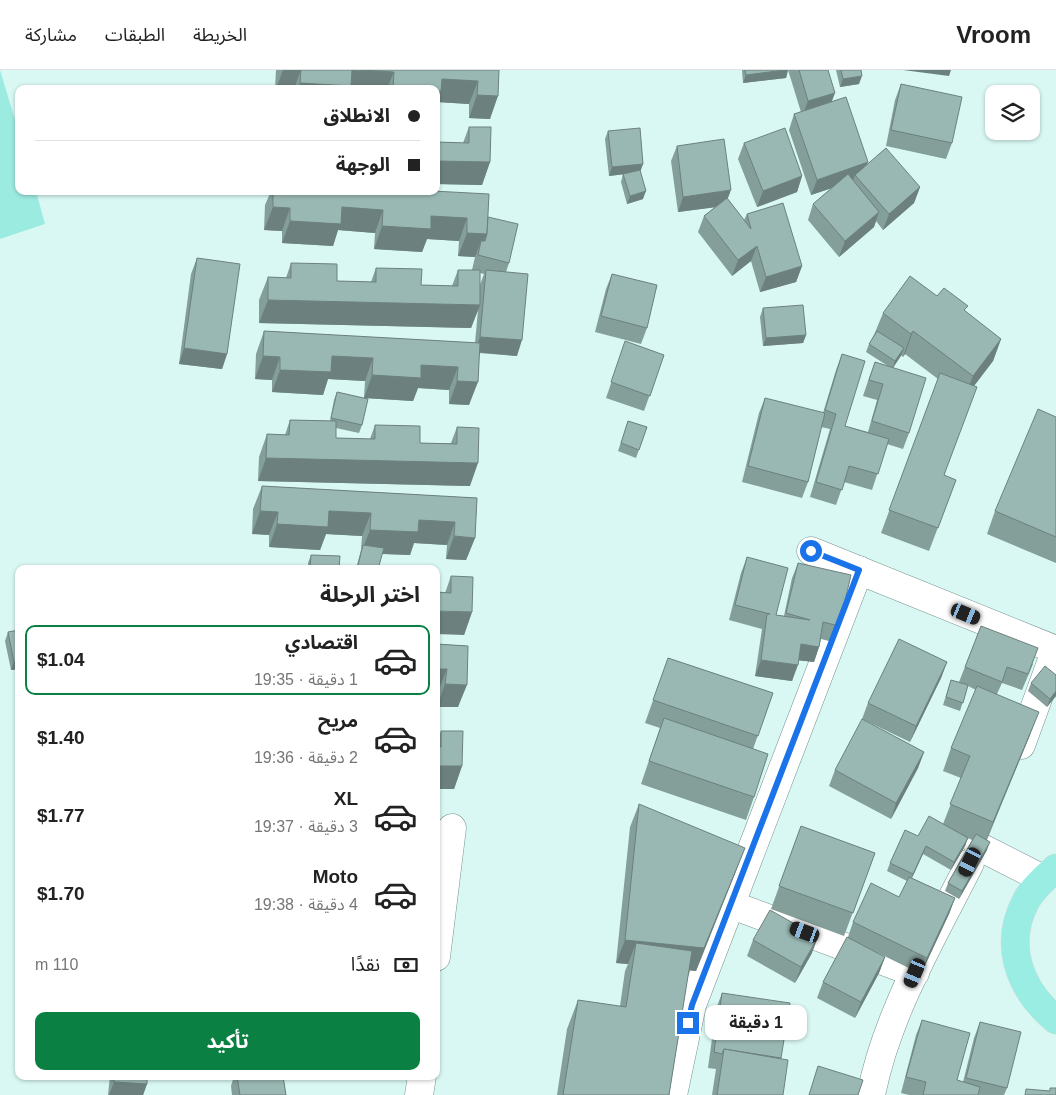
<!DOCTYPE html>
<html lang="ar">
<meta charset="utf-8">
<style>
body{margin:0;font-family:Arial,"Noto Sans Arabic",sans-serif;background:#f2f2f2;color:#222;direction:rtl;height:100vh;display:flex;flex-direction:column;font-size:19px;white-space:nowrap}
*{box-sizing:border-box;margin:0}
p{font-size:16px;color:#767676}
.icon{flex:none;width:28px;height:28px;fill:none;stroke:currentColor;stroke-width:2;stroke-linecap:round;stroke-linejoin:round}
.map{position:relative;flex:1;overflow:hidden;direction:ltr}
.sheet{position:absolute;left:15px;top:495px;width:425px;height:515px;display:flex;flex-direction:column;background:#fff;border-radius:10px;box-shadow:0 1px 4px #0004;direction:rtl}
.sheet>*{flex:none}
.guide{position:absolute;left:15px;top:15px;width:425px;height:110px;border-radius:10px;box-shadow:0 1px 4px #0004;direction:rtl;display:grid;align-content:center;height:110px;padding:0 20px;background:#fff}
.buttons{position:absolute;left:985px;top:15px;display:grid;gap:10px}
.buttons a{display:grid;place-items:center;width:55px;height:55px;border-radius:10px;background:#fff;box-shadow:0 1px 4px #0004;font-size:25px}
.end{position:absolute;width:22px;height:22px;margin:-11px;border:6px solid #1a73e8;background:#fff;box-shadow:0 0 0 2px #fff}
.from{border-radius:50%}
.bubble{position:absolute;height:35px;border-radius:10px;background:#fff;box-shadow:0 1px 4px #0004;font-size:16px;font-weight:700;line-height:35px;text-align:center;direction:rtl}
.car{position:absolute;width:15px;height:30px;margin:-15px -8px;border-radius:6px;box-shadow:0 0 4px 1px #0007;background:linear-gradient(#222 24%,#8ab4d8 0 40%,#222 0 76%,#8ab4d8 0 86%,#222 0)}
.guide b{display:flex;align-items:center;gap:18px;height:48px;font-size:19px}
.guide b+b{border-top:1px solid #e0e0e0}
.guide i{width:12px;height:12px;background:#222}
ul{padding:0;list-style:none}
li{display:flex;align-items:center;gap:15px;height:70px;margin:0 10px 8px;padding:0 10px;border:2px solid transparent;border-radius:10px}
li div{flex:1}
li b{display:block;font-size:19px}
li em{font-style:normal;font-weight:700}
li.on{border-color:#0b8043}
li>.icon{width:45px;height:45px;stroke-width:1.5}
h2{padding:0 20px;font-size:22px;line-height:60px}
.pay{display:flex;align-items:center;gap:12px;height:55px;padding:0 20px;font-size:19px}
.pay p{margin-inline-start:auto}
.cta{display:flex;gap:10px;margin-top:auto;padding:10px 20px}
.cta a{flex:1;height:58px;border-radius:10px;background:#0b8043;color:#fff;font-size:20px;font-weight:700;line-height:58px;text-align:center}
header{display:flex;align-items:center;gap:30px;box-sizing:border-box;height:70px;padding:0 25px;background:#fff;border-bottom:1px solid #e0e0e0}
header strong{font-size:24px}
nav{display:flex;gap:28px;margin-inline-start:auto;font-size:18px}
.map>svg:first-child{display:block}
.green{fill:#9cebe0}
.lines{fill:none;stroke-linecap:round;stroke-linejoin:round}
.minor-casing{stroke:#76928e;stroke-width:29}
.primary-casing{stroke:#dbdcdc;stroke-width:29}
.minor{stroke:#fff;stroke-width:28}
.primary{stroke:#99ede3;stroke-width:28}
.wall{fill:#849e9a;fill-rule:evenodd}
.shaded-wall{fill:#6c817d}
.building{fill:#9ab8b3;stroke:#6c817d}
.route{stroke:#1a73e8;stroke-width:6}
</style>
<header>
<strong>Vroom</strong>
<nav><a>الخريطة</a><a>الطبقات</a><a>مشاركة</a></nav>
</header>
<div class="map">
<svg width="1056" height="1025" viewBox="0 0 1056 1025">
<rect width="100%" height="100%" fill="#d9f8f3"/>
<path class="green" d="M0 0 19 63V121H36L45 154 0 169Z"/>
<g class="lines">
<g class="minor-casing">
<g id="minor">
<path d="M811 481 1056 580"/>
<path d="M1021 675 1056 579"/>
<path d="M978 776 1043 809"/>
<path d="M732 835 915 903"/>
<path d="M436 887 452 758"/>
<path d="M419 1025 422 1006"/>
<path d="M673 1025 692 935 859 500"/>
<path d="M871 1025C887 943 933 867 970 793"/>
</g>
</g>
<g class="primary-casing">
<path id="primary" d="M1056 798C1046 807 1034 817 1027 829 1002 874 1019 919 1056 950"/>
</g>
<use href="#minor" class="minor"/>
<use href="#primary" class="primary"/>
</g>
<g class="wall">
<path d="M276 0H499L490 49 469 48V34L437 32 436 35V19H275Z"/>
<path d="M742 0H788L786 8 743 13Z"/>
<path d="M788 0H828L832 32 867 95 920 117 914 133 883 160 876 151 874 157 839 187 808 150 813 134 832 118 811 125 789 60 794 44 801 42Z"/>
<path d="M836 0H861L859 14 840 17Z"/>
<path d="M901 14 952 73 946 89 886 76 895 30Z"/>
<path d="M469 57 490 92 482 115 436 114V72L463 73Z"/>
<path d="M608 61 643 94 640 102 643 129 627 134 621 112 623 104H626L609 106 605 69Z"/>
<path d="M744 73 802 106 797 122 757 137 738 89Z"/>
<path d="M677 76 728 129 744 150 747 144 802 196 796 212 760 222 751 191 732 206 698 162 704 146 715 137 678 142 671 91Z"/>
<path d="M271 121H433L488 147 509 193 506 202 517 286 479 283 469 335 449 334V320L418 318 413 331 364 328 362 355 359 363 336 358V368L370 369 375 355 420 373H451L457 357 470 416 258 411 259 387 267 364 285 365 290 350 330 351 334 330 337 322 364 328 365 311 328 309 323 325 272 322V310L255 309 256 284 264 261 475 273 478 240 471 258 259 253V230L268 207 286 208 291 193 337 211 371 212 376 198 421 215 452 216 458 200H472L475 187 458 186 459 171 427 169 422 182 374 179 375 163 338 160 333 176 282 173V161L264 160 265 135ZM480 203 484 204 480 215Z"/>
<path d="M197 188 227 284 222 299 179 294 191 204Z"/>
<path d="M612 204 647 258 641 274 595 262 606 219Z"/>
<path d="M937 226 965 242 1001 269 993 291 974 316 944 405 956 410 929 481 881 463 938 309 905 284 903 287 901 285 893 298 909 363 903 379 887 374 872 420 844 412 836 435 810 427 830 359 821 357 808 412 802 428 742 412 759 343 765 328 823 343 836 300 842 284 845 356 868 362 877 330 863 326 869 308 875 292 888 296 866 282 869 274 874 265 883 243Z"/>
<path d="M763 238 806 265 803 273 763 276 760 247Z"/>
<path d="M664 285 644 341 606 328 620 287Z"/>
<path d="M1056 347V493L987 464 995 441Z"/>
<path d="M628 351 647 357 636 388 618 381Z"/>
<path d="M262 416 477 428 475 468 466 490 446 489 447 475 414 473 410 485 382 484 378 499H356L361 480 362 466 326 464 320 480 269 477V465L252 464 253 439Z"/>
<path d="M311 485 339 499H308V493Z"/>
<path d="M747 487 776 545 784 546 792 508 798 493 839 556 833 572 821 569 819 577 814 592 798 590 792 611 755 606 762 559 729 550 741 503Z"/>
<path d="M451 506 472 542 464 565 445 523Z"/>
<path d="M981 556 1033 594 1022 620 1002 613 997 624 1030 665 987 770V780L959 829 945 821 948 813 972 770 966 767 968 768 965 776 951 800 923 784 912 808 955 828 949 844 921 904 864 876 885 887 879 903 855 948 817 928 823 912 848 867 853 852 899 827 907 811 887 801 890 793 918 766 943 754 961 708 943 701 951 678 976 620 968 616 960 641 943 635 951 610 959 612Z"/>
<path d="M8 562 19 599 11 600 5 571Z"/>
<path d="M436 574 468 576 458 637H437L438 622Z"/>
<path d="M668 588 773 623 753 679 754 727 746 750 641 714 660 658 645 653Z"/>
<path d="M947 592 941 608 910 672 862 649 868 633Z"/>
<path d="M1031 613 1056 626 1047 637 1028 621Z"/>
<path d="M441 661 462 696 454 719H436V674Z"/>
<path d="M924 682 918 698 891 749 829 716 835 700Z"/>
<path d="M639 734 736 801 696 901 689 900 669 1025H557L567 959 578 930 620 936 625 901 628 894 616 893 630 757Z"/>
<path d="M801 756 875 783 844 866 771 839Z"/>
<path d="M753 870 812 883 795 913 747 886Z"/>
<path d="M722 923 781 988 783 1025H712L716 999 708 998 716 939Z"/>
<path d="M922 950 957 1010 963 1012 974 968 980 952 1007 1018 1004 1025H909L901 1023 916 965Z"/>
<path d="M110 1006H147V1014L143 1025H108Z"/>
<path d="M234 1006H283L286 1025H232L231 1016Z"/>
</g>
<g class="shaded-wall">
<path d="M283 0H301L294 19H276Z"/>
<path d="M352 0 394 2 387 19H298L300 13Z"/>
<path d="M785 0H788L786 8 743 13 746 5Z"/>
<path d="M903 0H951L949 6Z"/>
<path d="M862 6 859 14 840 17 843 9Z"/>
<path d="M442 9 478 11 469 34 437 32 436 35V21Z"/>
<path d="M835 23 829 39 802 47 808 31Z"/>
<path d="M477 25 498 26 490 49 469 48Z"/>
<path d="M436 91 490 92 482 115 436 114Z"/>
<path d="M868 92 862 108 855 105 853 111 811 125 817 110Z"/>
<path d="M643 94 640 102 609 106 612 97Z"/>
<path d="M802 106 797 122 757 137 763 121Z"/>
<path d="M920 117 914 133 883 160 889 144Z"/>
<path d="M731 120 725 136 678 142 683 127Z"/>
<path d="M646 121 643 129 627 134 630 126Z"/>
<path d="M273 137 290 138 282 161 264 160Z"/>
<path d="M342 137 383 140 375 163 338 160 333 176 282 173 290 151Z"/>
<path d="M879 142 874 157 839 187 845 171Z"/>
<path d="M431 146 467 148 459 171 427 169 422 182 374 179 382 156Z"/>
<path d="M467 163 487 164 479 186 481 171 475 187 458 186Z"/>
<path d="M757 176 751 191 732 206 738 190Z"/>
<path d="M802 196 796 212 760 222 766 207Z"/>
<path d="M268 230 480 235 471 258 259 253Z"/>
<path d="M913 261 905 284 903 287 911 264Z"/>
<path d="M806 265 803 273 763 276 766 268Z"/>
<path d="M480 267 522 270 517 286 474 282Z"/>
<path d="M1001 269 993 291 964 329 973 306Z"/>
<path d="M184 278 227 284 222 299 179 294Z"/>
<path d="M904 278 901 286 892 299 895 291Z"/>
<path d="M263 286 280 287 272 310 255 309Z"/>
<path d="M332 286 373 288 365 311 328 309 323 325 272 322 280 300Z"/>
<path d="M421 295 458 297 449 320 418 318 413 331 364 328 372 305Z"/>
<path d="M457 311 478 312 469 335 449 334Z"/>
<path d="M266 388 478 393 470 416 258 411Z"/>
<path d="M260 441 278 442 269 465 252 464Z"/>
<path d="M329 441 371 443 362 466 326 464 320 480 269 477 277 454Z"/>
<path d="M419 450 455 452 447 475 414 473 410 485 361 483 370 460Z"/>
<path d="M454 466 475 468 466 490 446 489Z"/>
<path d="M436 541 472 542 464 565 436 564Z"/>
<path d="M801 574 819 577 814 592 795 590Z"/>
<path d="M761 590 798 595 792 611 755 606Z"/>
<path d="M19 591V599L11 600 14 592Z"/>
<path d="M947 592 941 608 910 672 916 656Z"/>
<path d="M436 599H447L438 622H436Z"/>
<path d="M445 614 467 615 458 637H437Z"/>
<path d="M1056 621V626L1047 637 1050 629Z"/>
<path d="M1039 642 1030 665 984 775 993 752Z"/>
<path d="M924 682 918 698 891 749 896 733Z"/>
<path d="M436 696H462L454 719H436Z"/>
<path d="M968 768 965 776 951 800 954 792Z"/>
<path d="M990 772 987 780 959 829 962 821Z"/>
<path d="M926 776 923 784 910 812 913 804Z"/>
<path d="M745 778 736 801 696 901 633 895 636 873 628 894 616 893 625 870Z"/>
<path d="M955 828 949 844 921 904 927 888Z"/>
<path d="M818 867 812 883 795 913 801 897Z"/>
<path d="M885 887 879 903 855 948 861 932Z"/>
<path d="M114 1012 147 1014 143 1025H109Z"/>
</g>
<g class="building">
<path d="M293 0H352L351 16 300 13 301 0Z"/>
<path d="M361 0H499L498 26 477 25 478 11 442 9 441 21H436V19L393 18 394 2Z"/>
<path d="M745 0H785L746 5Z"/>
<path d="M799 0H828L835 23 808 31Z"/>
<path d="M841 0H861L862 6 843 9Z"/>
<path d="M901 14 962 27 952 73 891 60Z"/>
<path d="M846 27 868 92 817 110 794 44Z"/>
<path d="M469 57H491L490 92 436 91V72L469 73Z"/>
<path d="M640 58 643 94 612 97 608 61Z"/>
<path d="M785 58 802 106 763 121 744 73Z"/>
<path d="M724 69 731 120 683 127 677 76Z"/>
<path d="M886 78 920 117 889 144 855 105Z"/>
<path d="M640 100 646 121 630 126 623 104Z"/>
<path d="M848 104 879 142 845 171 813 134Z"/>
<path d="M273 121H433L489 124 487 164 467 163V148L431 146V159L382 156 383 140 342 137 341 154 290 151V138L273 137Z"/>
<path d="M727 128 751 159 747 144 783 133 802 196 766 207 757 176 738 190 704 146Z"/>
<path d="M488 147 518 154 509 193 478 185 481 171H485L487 164Z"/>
<path d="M197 188 240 194 227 284 184 278Z"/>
<path d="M291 193 337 194V211L376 212V198L422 199 421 215 458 216V200H480V235L268 230V207L291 208Z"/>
<path d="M486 200 528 204 522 270 480 267Z"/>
<path d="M612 204 657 215 647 258 601 246Z"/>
<path d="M910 206 937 226 944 218 968 236 964 240 1001 269 973 306 913 261 911 264 883 243Z"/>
<path d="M803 235 806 265 766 268 763 238Z"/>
<path d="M264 261 480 273 478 312 457 311 458 297 421 295V308L372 305 373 288 332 286 331 302 280 300V287L263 286Z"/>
<path d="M877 261 904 278 895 291 869 274Z"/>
<path d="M625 271 664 285 650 326 611 312Z"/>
<path d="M842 284 865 291 845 356 889 369 878 404 849 396 842 420 816 412 836 344 825 340Z"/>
<path d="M875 292 926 308 909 363 872 351 883 314 869 310Z"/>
<path d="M940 303 977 317 944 405 956 410 938 458 889 440Z"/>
<path d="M337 322 368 329 362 355 331 348Z"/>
<path d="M765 328 825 343 808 412 748 396Z"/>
<path d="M1038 339 1056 347V467L995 441Z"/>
<path d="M290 350 336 351V368L375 369V355L420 356V373L457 374V357L479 358 478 393 266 388 267 364 289 365Z"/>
<path d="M628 351 647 357 639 380 621 373Z"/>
<path d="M262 416 477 428 475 468 454 466 455 452 419 450 418 462 370 460 371 443 329 441 328 457 277 454 278 442 260 441Z"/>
<path d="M363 475 384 478 378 499H357Z"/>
<path d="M311 485 340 486 339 499H310Z"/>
<path d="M747 487 788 498 776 545 810 550 786 543 798 493 851 505 839 556 823 552 819 577 801 574 798 595 761 590 767 544H770L735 535Z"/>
<path d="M451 506 473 507 472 542 436 541V522L451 523Z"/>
<path d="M981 556 1038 578 1028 604 1007 597 1002 612 965 597Z"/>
<path d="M19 560V591L14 592 8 562Z"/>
<path d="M899 569 947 592 916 656 868 633Z"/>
<path d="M436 574 468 576 467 615 445 614 447 599H436Z"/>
<path d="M668 588 773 623 758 666 653 630Z"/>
<path d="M1045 596 1056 605V621L1050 629 1031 613Z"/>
<path d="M951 610 968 615 963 633 946 627Z"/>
<path d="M977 616 1039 642 993 752 950 734 970 686 951 678Z"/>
<path d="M664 648 768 684 754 727 649 691Z"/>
<path d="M862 649 924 682 896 733 835 700Z"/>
<path d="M441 661H463L462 696H436V677H441Z"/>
<path d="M639 734 745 778 704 878 625 870Z"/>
<path d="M929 746 968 768 954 792 926 776 913 804 890 793 905 760 918 766Z"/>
<path d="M801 756 875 783 853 843 779 816Z"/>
<path d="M976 764 990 772 962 821 948 813Z"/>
<path d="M909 807 955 828 927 888 853 852 871 813 899 827Z"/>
<path d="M770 840 818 867 801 897 753 870Z"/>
<path d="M847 867 885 887 861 932 823 912Z"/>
<path d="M636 873 692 881 669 1025H563L578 930 626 937Z"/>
<path d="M722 923 790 933 781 988 724 979 722 984 714 982Z"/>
<path d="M922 950 970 963 957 1010 980 1017 978 1025H923L926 1012 906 1007Z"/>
<path d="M980 952 1021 962 1007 1018 966 1008Z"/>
<path d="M724 979 788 990 783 1025H717Z"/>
<path d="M818 996 863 1010 858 1025H809Z"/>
<path d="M114 1006H147V1014L114 1012Z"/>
<path d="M237 1006H283L286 1025H240Z"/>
<path d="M1050 1018H1056V1025H1025L1026 1019 1050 1021Z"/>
</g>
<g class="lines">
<path class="route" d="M688 953 692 935 859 500 811 481"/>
</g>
</svg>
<div class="buttons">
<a><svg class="icon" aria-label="layers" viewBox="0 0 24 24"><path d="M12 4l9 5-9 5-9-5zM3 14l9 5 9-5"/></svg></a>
</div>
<i class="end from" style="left:811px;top:481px"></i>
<i class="end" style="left:688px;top:953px"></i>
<div class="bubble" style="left:705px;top:935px;width:102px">1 دقيقة</div>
<i class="car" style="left:966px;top:544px;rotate:112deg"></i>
<i class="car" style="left:970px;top:792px;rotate:206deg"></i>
<i class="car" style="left:805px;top:862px;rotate:290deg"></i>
<i class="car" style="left:915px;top:903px;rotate:203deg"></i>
<div class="guide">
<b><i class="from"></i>الانطلاق</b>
<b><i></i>الوجهة</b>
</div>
<section class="sheet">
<h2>اختر الرحلة</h2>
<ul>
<li class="on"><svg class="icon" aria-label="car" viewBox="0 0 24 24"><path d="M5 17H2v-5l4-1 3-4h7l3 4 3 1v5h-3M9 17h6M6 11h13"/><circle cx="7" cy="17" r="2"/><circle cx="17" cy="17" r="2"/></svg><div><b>اقتصادي</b><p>1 دقيقة · 19:35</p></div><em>$1.04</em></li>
<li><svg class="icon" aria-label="car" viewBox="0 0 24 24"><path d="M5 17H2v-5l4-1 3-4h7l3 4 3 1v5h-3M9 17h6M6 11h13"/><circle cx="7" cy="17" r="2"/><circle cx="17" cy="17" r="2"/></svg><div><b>مريح</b><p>2 دقيقة · 19:36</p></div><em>$1.40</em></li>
<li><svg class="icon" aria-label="car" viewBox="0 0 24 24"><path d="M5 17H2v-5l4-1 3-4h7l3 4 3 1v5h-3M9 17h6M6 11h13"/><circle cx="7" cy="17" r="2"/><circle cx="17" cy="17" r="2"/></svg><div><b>XL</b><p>3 دقيقة · 19:37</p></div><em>$1.77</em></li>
<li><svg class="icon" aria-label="car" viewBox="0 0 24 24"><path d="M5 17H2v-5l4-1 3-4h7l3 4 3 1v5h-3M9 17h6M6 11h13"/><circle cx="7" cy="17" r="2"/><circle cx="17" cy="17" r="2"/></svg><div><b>Moto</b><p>4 دقيقة · 19:38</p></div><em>$1.70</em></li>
</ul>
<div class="pay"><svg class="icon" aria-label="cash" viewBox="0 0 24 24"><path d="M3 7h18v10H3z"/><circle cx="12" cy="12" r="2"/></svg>نقدًا<p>110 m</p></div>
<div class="cta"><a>تأكيد</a></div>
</section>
</div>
